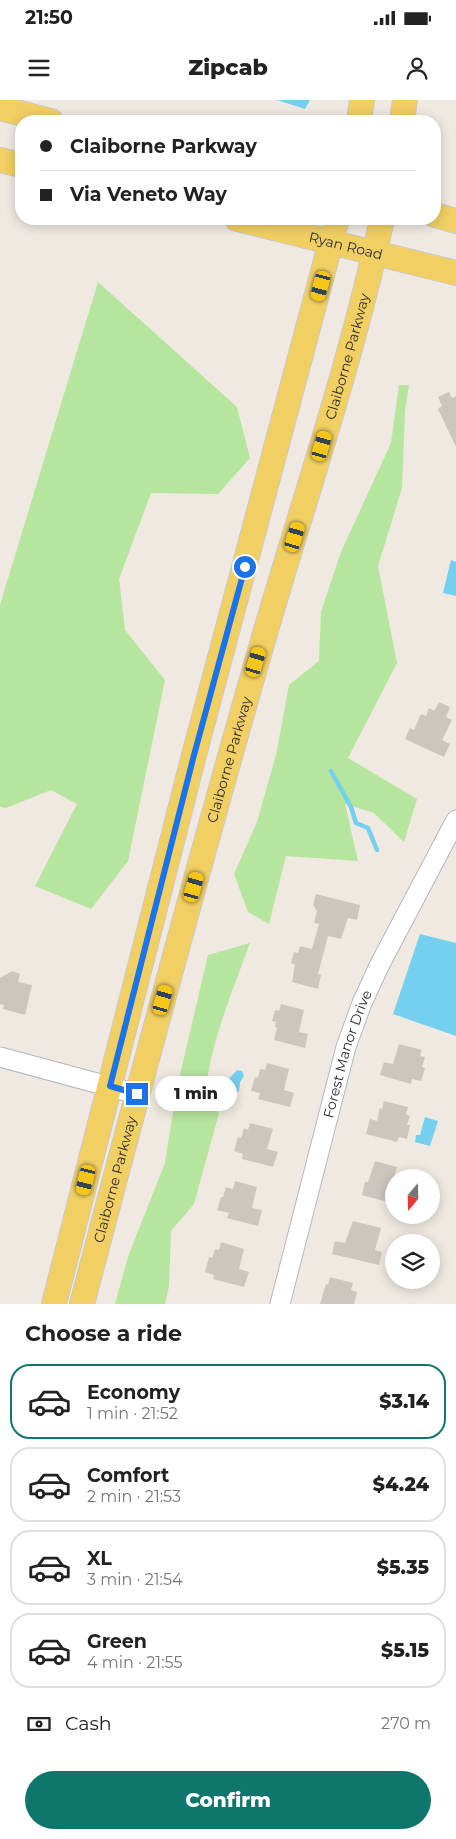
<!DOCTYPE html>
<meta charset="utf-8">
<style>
body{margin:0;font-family:Montserrat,sans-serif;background:#f6f6f6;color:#222;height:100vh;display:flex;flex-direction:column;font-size:19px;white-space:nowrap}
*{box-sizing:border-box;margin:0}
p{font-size:16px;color:#767676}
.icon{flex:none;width:28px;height:28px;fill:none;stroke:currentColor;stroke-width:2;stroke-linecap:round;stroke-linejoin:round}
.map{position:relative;height:1204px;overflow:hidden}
.side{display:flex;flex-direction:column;background:#fff;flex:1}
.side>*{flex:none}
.guide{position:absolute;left:15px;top:15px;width:426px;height:110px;border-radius:20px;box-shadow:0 2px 12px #0003;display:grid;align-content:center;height:110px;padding:0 25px;background:#fff}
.needle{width:32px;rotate:199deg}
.controls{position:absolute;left:385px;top:1069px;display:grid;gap:10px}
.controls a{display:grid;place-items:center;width:55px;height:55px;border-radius:50%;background:#fff;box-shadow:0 2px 12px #0003;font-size:25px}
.end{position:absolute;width:22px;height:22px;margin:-11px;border:6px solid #1a73e8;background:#fff;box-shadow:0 0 0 2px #fff}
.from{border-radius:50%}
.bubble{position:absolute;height:35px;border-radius:18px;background:#fff;box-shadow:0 2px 12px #0003;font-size:16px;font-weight:800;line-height:35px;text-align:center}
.car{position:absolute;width:15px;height:30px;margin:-15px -8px;border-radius:6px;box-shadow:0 0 4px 1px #0007;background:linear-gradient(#f5c518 24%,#345 0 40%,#f5c518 0 76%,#345 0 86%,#f5c518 0)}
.guide b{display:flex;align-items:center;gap:18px;height:48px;font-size:19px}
.guide b+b{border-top:1px solid #e0e0e0}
.guide i{width:12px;height:12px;background:#222}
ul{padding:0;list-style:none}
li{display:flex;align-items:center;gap:15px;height:75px;margin:0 10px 8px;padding:0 15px;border:2px solid #e0e0e0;border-radius:20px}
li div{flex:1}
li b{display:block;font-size:19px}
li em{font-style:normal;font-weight:800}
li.selected{border-color:#0f766e}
li>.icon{width:45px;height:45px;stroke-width:1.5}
h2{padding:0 25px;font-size:22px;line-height:60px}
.pay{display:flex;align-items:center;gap:12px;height:55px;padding:0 25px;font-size:19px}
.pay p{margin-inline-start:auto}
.button{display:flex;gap:10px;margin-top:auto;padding:10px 25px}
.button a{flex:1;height:58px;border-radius:30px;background:#0f766e;color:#fff;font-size:20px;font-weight:800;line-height:58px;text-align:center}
.status{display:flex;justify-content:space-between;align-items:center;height:35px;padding:0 25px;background:#fff;direction:ltr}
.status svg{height:14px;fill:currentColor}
header{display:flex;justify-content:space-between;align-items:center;height:65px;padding:0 25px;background:#fff;font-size:22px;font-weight:800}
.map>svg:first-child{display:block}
.green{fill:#b6e59e}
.water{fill:#75d0ef}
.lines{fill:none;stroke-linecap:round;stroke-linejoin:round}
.stream{stroke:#75d0ef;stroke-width:4.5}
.building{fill:#cbc7bf}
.minor-casing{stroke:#b4b7c1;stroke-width:21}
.major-casing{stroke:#c9c9c9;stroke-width:26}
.minor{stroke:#fff;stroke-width:19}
.major{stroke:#f1cf63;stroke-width:24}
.route{stroke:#1a73e8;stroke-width:6}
.labels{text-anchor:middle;stroke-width:4;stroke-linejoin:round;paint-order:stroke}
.street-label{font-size:14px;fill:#2e2e2e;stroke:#fff}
</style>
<div class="status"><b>21:50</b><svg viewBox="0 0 49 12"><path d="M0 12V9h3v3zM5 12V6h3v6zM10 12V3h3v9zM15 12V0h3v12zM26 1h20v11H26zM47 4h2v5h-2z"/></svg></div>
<header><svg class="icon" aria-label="menu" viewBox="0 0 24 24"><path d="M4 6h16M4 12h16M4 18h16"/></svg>Zipcab<svg class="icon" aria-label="person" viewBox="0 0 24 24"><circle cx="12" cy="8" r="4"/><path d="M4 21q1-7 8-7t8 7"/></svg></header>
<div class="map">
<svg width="456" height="1204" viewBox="0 0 456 1204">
<rect width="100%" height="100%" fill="#efe9e1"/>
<g class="green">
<path d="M98 182 237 307 250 358 218 394 151 393 119 479 125 530 165 580 128 761 91 809 35 786 77 704 51 690 6 708 0 707V505Z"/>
<path d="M399 285H409L405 311 402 388 378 466 397 563 348 658 417 699 404 742 374 713 345 704 358 761 286 756 269 824 248 812 234 774 257 722 276 655 289 585 319 561 321 512 341 452 391 343Z"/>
<path d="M250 843C231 895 209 946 204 1002L219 1013 194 1104 171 1131 169 1186 165 1204H115L129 1154 165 1063 176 992 208 855Z"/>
</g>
<g class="water">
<path d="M277 0H310L305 9Z"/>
<path d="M451 460 456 462V496L443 493Z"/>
<path d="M420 834 456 843V936L393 914Z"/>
<path d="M237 970 242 971 244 976 240 982 239 991 234 994 230 990V986L227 981Z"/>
<path d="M425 1017 438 1021 430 1046 415 1042 416 1035H420Z"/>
</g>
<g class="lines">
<path class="stream" d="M331 671 351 707 356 723 368 728 377 750"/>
</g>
<g class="building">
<path d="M449 292 452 298 456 296V347L438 309 442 306 438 297Z"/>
<path d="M439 602 450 607 446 617 452 620 442 640 450 644 444 657 405 639 410 628 414 630 421 614 426 616 429 608 434 611Z"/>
<path d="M316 794 360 805 357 820 348 818 341 839 328 836 318 874 321 875 318 889 292 882 295 865 291 863 294 852 298 853 300 846 312 849 319 824 314 823 317 811 313 805Z"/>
<path d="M12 871 20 874 18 882 32 885 25 915 3 909 4 905 0 904V878Z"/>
<path d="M281 904 304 910 299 932 308 934 305 948 274 940 277 927H275L276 922 272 921 275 910 279 911Z"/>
<path d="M399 944 422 950 420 956 425 957 422 967 425 968 421 981 412 979 411 984 380 975 384 962 393 964Z"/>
<path d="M267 963 289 969 284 990 294 993 290 1007 258 999 260 993 251 991 255 977 258 978 260 969 265 970Z"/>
<path d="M384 1001 408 1007 406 1014 410 1016 407 1025H410L407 1039 399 1037 397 1042 366 1034 370 1019 377 1021 380 1008 382 1009Z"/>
<path d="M250 1023 273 1029 267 1049 278 1052 273 1067 242 1059 243 1054 234 1051 238 1037 241 1038 244 1028 248 1030Z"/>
<path d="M375 1061 397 1067 387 1102 362 1095 365 1082H368Z"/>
<path d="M235 1081 257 1087 252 1108 262 1110 258 1126 227 1118 229 1113 217 1110 221 1097H223L226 1087 233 1089Z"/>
<path d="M353 1121 381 1128 375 1150 382 1152 379 1165 332 1154 335 1141 345 1143Z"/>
<path d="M221 1142 244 1149 239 1169 249 1172 244 1187 213 1179 214 1175 205 1172 209 1157 212 1158 215 1149 219 1150Z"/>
<path d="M330 1177 353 1183 351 1190 357 1192 354 1204H320L326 1184 328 1185Z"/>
</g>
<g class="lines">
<g class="minor-casing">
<g id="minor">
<path d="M0 957 137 994"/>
<path id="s1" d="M280 1204 346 947 362 903 379 866 456 720"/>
</g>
</g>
<g class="major-casing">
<g id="major">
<path d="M0 8 51 21"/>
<path d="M359 21 362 0"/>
<path d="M402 21 405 0"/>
<path d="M0 60 21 65"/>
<path d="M435 115 456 121"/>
<path id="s2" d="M237 119 456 173"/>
<path d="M54 1204 194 655 337 119"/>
<path id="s3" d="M82 1204C138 991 195 777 256 565 298 416 350 270 382 119"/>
</g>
</g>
<use href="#minor" class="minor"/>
<use href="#major" class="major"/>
</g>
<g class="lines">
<path class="route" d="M137 994 110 986 194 655 245 467"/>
</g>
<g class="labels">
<g class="street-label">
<text dy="5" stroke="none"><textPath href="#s2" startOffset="112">Ryan Road</textPath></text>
<text dy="5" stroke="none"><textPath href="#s3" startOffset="984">Claiborne Parkway</textPath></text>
<text dy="5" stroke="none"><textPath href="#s3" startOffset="564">Claiborne Parkway</textPath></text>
<text dy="5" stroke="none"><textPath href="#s1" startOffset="259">Forest Manor Drive</textPath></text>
<text dy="5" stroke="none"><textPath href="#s3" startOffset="129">Claiborne Parkway</textPath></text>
</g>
</g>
</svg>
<div class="controls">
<a><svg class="needle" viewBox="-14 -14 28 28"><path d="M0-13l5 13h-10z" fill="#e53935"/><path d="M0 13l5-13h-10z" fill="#767676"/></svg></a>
<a><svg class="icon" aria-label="layers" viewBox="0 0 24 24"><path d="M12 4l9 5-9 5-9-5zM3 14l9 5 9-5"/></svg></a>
</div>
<i class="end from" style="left:245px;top:467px"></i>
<i class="end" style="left:137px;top:994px"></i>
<div class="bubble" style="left:155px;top:976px;width:82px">1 min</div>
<i class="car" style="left:321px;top:186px;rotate:195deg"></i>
<i class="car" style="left:322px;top:346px;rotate:16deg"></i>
<i class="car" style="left:295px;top:437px;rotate:17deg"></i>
<i class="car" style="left:256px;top:562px;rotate:17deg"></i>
<i class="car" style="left:194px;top:787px;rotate:16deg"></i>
<i class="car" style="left:163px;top:900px;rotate:16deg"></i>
<i class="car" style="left:86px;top:1080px;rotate:194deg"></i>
<div class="guide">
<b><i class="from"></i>Claiborne Parkway</b>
<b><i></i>Via Veneto Way</b>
</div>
</div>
<section class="side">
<h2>Choose a ride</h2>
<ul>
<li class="selected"><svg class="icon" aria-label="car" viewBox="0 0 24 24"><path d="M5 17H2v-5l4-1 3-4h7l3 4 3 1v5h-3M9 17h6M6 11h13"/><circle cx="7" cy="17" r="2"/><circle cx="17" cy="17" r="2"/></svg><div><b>Economy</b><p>1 min · 21:52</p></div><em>$3.14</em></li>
<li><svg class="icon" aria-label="car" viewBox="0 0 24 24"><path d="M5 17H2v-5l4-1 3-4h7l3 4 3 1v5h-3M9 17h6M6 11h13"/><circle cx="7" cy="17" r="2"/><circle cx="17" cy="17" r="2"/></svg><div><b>Comfort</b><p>2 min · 21:53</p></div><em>$4.24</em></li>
<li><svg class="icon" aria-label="car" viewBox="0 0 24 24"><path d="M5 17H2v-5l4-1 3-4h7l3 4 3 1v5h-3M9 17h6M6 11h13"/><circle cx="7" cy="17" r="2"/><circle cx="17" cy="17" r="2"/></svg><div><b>XL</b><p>3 min · 21:54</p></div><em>$5.35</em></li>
<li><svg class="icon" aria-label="car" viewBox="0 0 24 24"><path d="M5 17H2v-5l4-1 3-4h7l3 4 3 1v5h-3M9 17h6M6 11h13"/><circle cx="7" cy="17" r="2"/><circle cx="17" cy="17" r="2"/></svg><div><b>Green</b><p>4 min · 21:55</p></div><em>$5.15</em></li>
</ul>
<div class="pay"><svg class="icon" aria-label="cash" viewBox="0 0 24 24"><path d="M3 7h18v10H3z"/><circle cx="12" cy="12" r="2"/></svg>Cash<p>270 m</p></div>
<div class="button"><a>Confirm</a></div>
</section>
